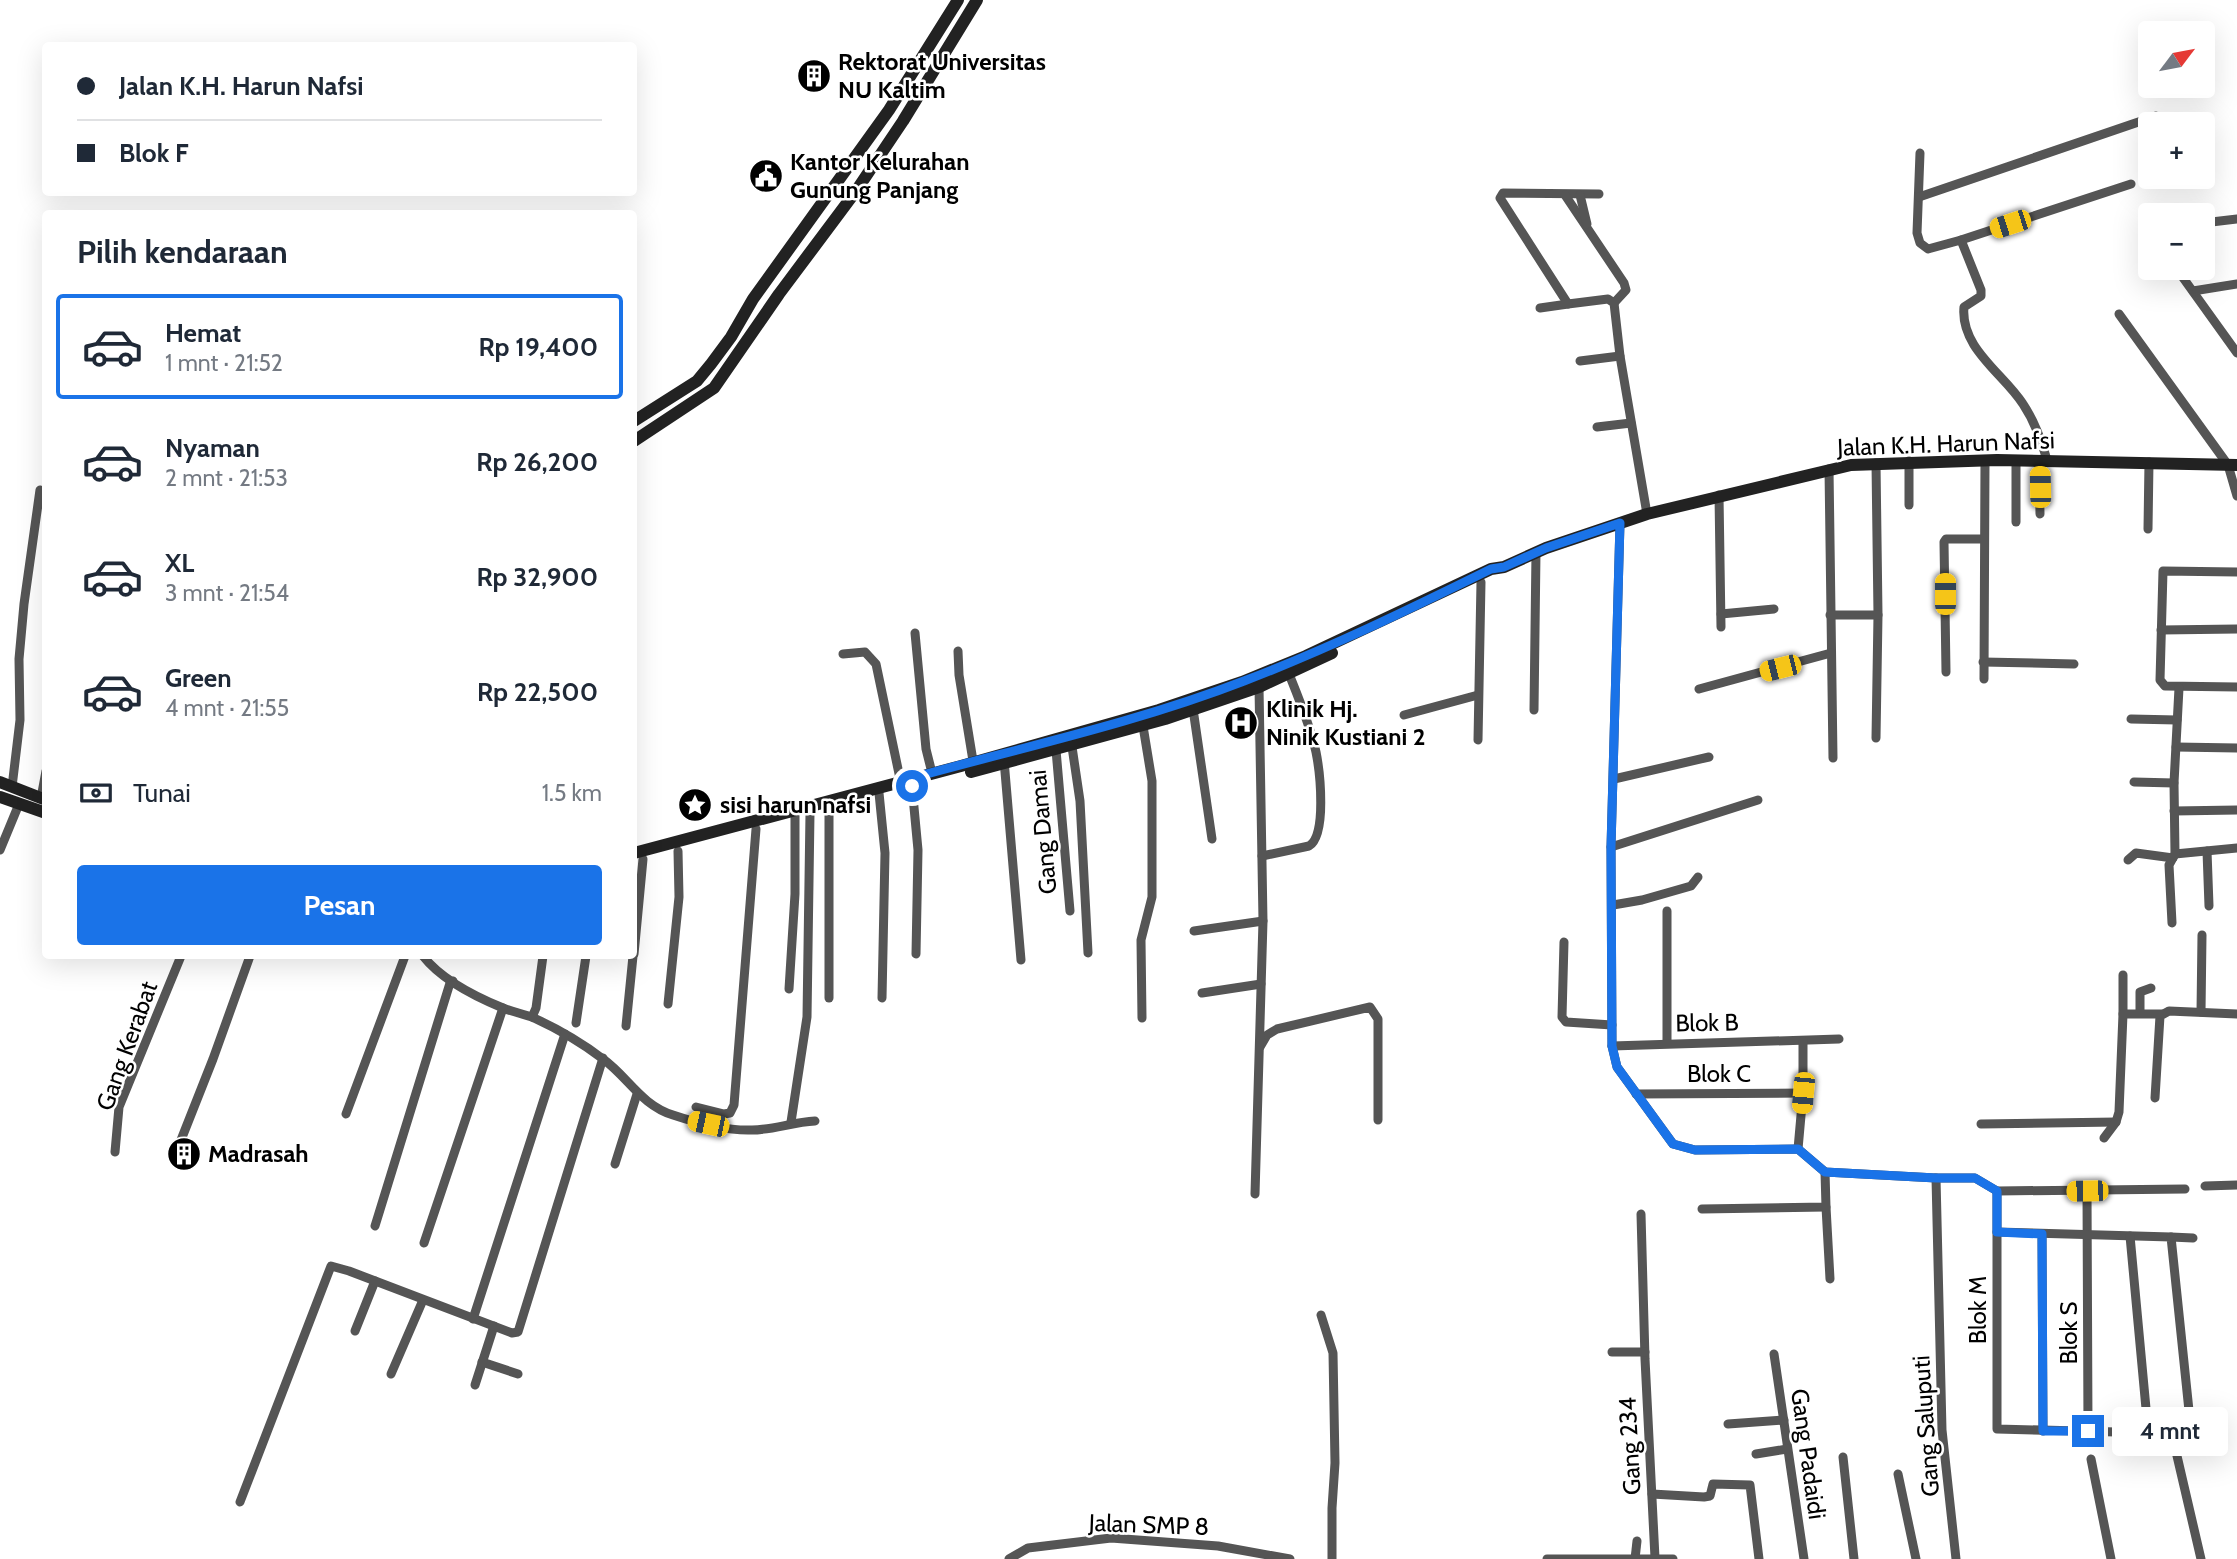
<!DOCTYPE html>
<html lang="id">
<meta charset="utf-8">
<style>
body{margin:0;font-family:Cabin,sans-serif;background:#f6f6f7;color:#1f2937;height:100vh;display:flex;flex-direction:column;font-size:26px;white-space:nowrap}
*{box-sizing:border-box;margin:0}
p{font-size:23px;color:#747a83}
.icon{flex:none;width:38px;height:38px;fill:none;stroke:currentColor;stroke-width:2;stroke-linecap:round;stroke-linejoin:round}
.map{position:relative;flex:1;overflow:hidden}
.panel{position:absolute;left:42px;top:210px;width:595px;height:749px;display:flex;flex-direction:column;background:#fff;border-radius:7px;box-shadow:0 7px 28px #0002}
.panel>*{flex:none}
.top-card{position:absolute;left:42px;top:42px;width:595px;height:154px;border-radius:7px;box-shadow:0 7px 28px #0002;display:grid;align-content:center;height:154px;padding:0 35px;background:#fff}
.needle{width:46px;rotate:58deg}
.fabs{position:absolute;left:2138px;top:21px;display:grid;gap:14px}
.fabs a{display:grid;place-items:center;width:77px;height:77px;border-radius:7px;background:#fff;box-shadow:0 7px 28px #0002;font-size:35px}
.end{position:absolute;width:32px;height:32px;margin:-16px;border:9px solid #1a73e8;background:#fff;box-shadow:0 0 0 4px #fff}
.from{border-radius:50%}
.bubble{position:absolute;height:49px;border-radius:7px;background:#fff;box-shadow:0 7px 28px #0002;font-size:23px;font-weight:700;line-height:49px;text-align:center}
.car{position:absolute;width:21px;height:42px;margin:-21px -10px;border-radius:9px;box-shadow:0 0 5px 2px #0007;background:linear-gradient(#f5c518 24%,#345 0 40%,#f5c518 0 76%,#345 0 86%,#f5c518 0)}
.top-card b{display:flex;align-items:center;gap:24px;height:66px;font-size:26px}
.top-card b+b{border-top:2px solid #e0e1e3}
.top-card i{width:18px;height:18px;background:#1f2937}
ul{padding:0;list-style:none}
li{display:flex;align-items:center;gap:21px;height:105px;margin:0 14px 10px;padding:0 21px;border:4px solid transparent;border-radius:7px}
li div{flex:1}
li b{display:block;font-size:26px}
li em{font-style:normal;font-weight:700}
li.on{border-color:#1a73e8}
li>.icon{width:63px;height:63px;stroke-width:1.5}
h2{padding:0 35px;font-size:32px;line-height:84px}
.pay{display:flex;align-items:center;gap:18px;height:77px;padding:0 35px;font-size:26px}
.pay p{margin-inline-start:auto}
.action{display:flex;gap:14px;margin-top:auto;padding:14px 35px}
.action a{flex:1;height:80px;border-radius:7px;background:#1a73e8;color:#fff;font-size:28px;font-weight:700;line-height:80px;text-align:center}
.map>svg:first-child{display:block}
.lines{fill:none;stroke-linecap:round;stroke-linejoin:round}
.minor{stroke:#555;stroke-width:9}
.secondary{stroke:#222;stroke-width:12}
.route{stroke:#1a73e8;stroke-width:9}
.labels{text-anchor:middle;stroke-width:5;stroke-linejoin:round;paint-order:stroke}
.poi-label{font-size:24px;font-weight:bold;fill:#000;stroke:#fff;text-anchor:start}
.street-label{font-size:24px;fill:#000;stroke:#fff}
</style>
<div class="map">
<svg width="2237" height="1559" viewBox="0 0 2237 1559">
<rect width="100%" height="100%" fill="#fff"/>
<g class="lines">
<g class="minor">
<path d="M1920 153 1917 233 1920 243 1928 249 1961 240 1981 290V296L1964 307C1960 348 2004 374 2023 404 2035 422 2041 440 2047 460"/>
<path d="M1599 194 1503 193 1500 198 1568 304 1608 299 1614 303 1620 356 1647 514"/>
<path d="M1565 195 1624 283 1626 290 1614 303"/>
<path d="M1580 195 1587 224"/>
<path d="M1919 197 2156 116"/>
<path d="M2203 223 2237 219"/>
<path d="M1961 240 2131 184"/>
<path d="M2176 268 2237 353"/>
<path d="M2193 291 2237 284"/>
<path d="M1540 308 1568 304"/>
<path d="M2119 314 2228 465 2237 496"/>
<path d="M1580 361 1620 356"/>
<path d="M1597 427 1631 423"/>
<path d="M2039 461 2040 514"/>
<path d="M1876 463 1878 615 1876 738"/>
<path d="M1829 469 1833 758"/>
<path d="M1719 495 1721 627"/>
<path d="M1909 505V461"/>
<path d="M2016 522V461"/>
<path d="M1620 523 1611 847 1612 1046 1617 1067 1673 1144 1695 1150 1798 1149 1825 1172"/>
<path d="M2148 529 2149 462"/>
<path d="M2237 572 2163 571 2160 680 2165 686 2237 687"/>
<path d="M1721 614 1774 609"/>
<path d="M1830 615H1878"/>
<path d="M2161 630 2237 629"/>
<path d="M915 633 926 749 932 773"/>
<path d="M958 651 959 675 974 767"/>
<path d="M843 654 865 652 876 664 902 788"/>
<path d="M1983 662 2074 664"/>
<path d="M1946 672 1944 542 1946 539H1984"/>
<path d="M1984 679 1985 460"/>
<path d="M1699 689 1831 653"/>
<path d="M1193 709 1212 839"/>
<path d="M1534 710 1536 552"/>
<path d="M1404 715 1478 695"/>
<path d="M2131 719 2177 720"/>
<path d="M1142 720 1152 781V897L1141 940 1142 1018"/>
<path d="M1071 740 1080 801 1088 953"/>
<path d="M1478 740 1481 582"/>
<path d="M2176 747 2237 748"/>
<path d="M1056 750 1070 911"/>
<path d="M1004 760 1021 960"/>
<path d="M1614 779 1709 757"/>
<path d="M2134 782 2174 783"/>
<path d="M912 786 918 850 916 954"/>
<path d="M12 787 20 720 19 659 24 604 40 490"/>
<path d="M879 793 885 853 882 998"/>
<path d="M41 798 46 771"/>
<path d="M2174 811 2237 810"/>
<path d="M1611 847 1758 800"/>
<path d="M0 850 19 804"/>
<path d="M2207 851 2209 906"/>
<path d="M2175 854 2237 848"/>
<path d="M1262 856 1309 846C1327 835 1320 772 1316 752 1310 725 1299 699 1289 674"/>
<path d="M2128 860 2136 853 2173 858"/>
<path d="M1613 905 1642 900 1691 886 1698 877"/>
<path d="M2172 923 2169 865 2175 854 2174 783 2179 688"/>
<path d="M1194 931 1263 921"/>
<path d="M1564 942 1562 1017 1566 1022 1612 1025"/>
<path d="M634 954 643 859"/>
<path d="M423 956C441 979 476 997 503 1008 513 1012 524 1014 534 1018 558 1029 582 1043 603 1059 628 1077 641 1105 673 1115 697 1123 726 1131 752 1130 773 1130 793 1122 815 1121"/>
<path d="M2123 975V1014"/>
<path d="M789 989 795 894V810"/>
<path d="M1202 993 1261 984"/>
<path d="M829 998V807"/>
<path d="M668 1004 679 897 678 851"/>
<path d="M2201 1012 2202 935"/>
<path d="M2140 1013V992L2151 988"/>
<path d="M532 1017 536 1008 543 956"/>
<path d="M576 1023 586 956"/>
<path d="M626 1026 633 956"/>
<path d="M1667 1043V911"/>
<path d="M1612 1046 1839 1039"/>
<path d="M1260 1047 1267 1035 1277 1029 1370 1007 1378 1019V1120"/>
<path d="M1636 1094 1803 1093"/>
<path d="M2155 1098 2160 1016 2169 1011 2237 1014"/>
<path d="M696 1107 724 1114 730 1113 734 1105 756 829"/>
<path d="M346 1114 405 956"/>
<path d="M791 1122 807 1017 810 813"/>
<path d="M1981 1124 2116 1122"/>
<path d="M2104 1138 2116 1122 2119 1112 2123 1014H2162"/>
<path d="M181 1140 213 1059 250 956"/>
<path d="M1798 1149 1803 1093V1041"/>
<path d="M115 1152 119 1107 181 956"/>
<path d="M615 1164 637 1094"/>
<path d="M1825 1172 1936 1178H1975L1997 1191 2185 1189"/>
<path d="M1936 1178 1942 1430 1956 1559"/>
<path d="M2205 1186 2237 1185"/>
<path d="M1997 1191V1429L2117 1432 2148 1430 2163 1433 2169 1436 2174 1443"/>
<path d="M2087 1191 2088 1431"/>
<path d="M1255 1194 1263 921 1259 687"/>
<path d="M1826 1207 1830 1279"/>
<path d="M1702 1209 1826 1207 1825 1172"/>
<path d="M1641 1214 1645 1359 1655 1558"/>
<path d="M375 1226 450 983 453 981"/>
<path d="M1997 1232 2171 1237 2191 1430 2174 1443 2201 1559"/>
<path d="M2042 1234 2043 1431"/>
<path d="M2130 1236 2148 1430"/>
<path d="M2171 1237 2193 1238"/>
<path d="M424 1243 503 1008"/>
<path d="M1321 1315 1333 1353 1335 1463 1332 1508V1559"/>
<path d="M473 1319 565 1034"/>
<path d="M355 1331 375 1281"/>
<path d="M1612 1352H1645"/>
<path d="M1774 1354 1804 1559"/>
<path d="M482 1362 518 1374"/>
<path d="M391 1374 423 1300"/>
<path d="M475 1385 494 1326"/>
<path d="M1728 1424 1784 1420"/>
<path d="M1756 1454 1787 1449"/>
<path d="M1843 1457 1854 1559"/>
<path d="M2091 1459 2111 1559"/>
<path d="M1898 1474 1916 1559"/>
<path d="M1652 1494 1704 1497 1710 1496 1713 1484 1750 1485 1759 1559"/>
<path d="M240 1502 331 1266 349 1271 512 1333 518 1332 603 1058"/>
<path d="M1009 1559 1028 1548 1111 1538 1218 1546 1290 1559"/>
<path d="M1547 1559H1673"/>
<path d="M1635 1559 1637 1541"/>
</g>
<g class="secondary">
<path d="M634 421 697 381 711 364 731 337 753 299 889 110 958 0"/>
<path d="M634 441 714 388 779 294 856 191 903 121 977 0"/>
<path d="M971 772 1165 719 1259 687 1332 653"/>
<path d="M0 782 46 800"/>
<path d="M0 797 46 813"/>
<path d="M634 853 961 766 1159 710 1242 682 1306 656 1491 569 1504 567 1546 548 1647 514 1851 465 1997 460 2237 465"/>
</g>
</g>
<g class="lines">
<path class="route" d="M912 786 902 788 901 781C1015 749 1133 724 1244 681 1328 649 1410 609 1491 569L1504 567 1546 548 1620 523 1611 847 1612 1046 1617 1067 1673 1144 1695 1150 1798 1149 1825 1172 1936 1178H1975L1997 1191V1232L2042 1234 2043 1431H2088"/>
</g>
<defs>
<g id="building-disc" transform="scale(1.75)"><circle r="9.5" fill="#000" stroke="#fff"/><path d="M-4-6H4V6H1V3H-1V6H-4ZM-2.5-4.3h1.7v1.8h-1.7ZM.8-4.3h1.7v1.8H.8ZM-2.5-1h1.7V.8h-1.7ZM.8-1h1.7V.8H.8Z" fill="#fff"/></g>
<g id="civic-disc" transform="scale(1.75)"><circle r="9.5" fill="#000" stroke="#fff"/><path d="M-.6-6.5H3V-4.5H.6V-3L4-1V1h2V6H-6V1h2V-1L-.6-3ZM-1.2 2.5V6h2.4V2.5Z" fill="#fff"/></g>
<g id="hospital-disc" transform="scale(1.75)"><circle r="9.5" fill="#000" stroke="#fff"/><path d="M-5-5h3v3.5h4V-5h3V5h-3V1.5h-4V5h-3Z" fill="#fff"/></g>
<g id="sight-disc" transform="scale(1.75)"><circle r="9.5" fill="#000" stroke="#fff"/><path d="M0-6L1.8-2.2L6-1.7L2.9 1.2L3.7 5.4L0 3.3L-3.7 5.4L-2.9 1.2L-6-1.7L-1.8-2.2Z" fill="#fff"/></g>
</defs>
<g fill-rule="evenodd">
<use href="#building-disc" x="814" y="76"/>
<use href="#civic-disc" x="766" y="176"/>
<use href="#hospital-disc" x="1241" y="723"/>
<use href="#sight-disc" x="695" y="805"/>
<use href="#building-disc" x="184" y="1154"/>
</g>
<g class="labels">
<g class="poi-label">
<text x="838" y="70">Rektorat Universitas<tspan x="838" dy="28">NU Kaltim</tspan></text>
<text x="790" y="170">Kantor Kelurahan<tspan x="790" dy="28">Gunung Panjang</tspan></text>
<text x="1266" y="717">Klinik Hj.<tspan x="1266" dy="28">Ninik Kustiani 2</tspan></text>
<text x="720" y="813">sisi harun nafsi</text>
<text x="208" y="1162">Madrasah</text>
</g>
<g class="street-label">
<text transform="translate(1946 444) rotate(-2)" y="8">Jalan K.H. Harun Nafsi</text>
<text transform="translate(1043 832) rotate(-95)" y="8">Gang Damai</text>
<text transform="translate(1707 1023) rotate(-1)" y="8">Blok B</text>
<text transform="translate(127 1046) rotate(-70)" y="8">Gang Kerabat</text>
<text x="1719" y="1082">Blok C</text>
<text transform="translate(1978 1310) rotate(-90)" y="8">Blok M</text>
<text transform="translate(2069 1333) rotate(-90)" y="8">Blok S</text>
<text transform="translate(1926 1426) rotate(-94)" y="8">Gang Saluputi</text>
<text transform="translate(1630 1446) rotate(-93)" y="8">Gang 234</text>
<text transform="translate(1808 1454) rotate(82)" y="8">Gang Padaidi</text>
<text transform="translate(1149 1525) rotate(2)" y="8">Jalan SMP 8</text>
</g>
</g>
</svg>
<div class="fabs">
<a><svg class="needle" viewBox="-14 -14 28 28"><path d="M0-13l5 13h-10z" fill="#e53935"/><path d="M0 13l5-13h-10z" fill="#747a83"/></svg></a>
<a>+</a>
<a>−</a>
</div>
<i class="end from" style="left:912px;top:786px"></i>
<i class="end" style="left:2088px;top:1431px"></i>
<div class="bubble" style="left:2112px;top:1407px;width:116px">4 mnt</div>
<i class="car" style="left:2010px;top:224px;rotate:252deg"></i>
<i class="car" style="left:2040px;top:487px;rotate:359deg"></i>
<i class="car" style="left:1945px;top:594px;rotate:0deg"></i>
<i class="car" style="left:1780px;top:668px;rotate:256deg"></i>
<i class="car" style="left:1803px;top:1093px;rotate:185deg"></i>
<i class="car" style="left:708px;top:1124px;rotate:282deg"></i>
<i class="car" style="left:2087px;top:1191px;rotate:269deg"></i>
<div class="top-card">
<b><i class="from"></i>Jalan K.H. Harun Nafsi</b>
<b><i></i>Blok F</b>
</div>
<section class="panel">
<h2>Pilih kendaraan</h2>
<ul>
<li class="on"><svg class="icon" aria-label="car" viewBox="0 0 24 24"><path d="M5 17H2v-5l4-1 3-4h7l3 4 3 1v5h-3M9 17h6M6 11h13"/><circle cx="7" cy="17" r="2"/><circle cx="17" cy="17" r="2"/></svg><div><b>Hemat</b><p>1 mnt · 21:52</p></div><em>Rp 19,400</em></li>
<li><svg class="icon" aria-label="car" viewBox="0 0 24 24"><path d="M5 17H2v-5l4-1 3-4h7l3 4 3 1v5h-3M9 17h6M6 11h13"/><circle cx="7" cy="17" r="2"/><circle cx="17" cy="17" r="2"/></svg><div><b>Nyaman</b><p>2 mnt · 21:53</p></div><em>Rp 26,200</em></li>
<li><svg class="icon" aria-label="car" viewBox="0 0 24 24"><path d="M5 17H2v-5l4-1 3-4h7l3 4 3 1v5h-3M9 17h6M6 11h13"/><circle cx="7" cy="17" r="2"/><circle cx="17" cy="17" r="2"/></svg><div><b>XL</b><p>3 mnt · 21:54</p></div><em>Rp 32,900</em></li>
<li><svg class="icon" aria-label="car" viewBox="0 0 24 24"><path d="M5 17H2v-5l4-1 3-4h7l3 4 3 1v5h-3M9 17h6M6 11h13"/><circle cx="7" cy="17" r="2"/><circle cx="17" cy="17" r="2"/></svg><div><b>Green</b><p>4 mnt · 21:55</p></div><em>Rp 22,500</em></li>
</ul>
<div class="pay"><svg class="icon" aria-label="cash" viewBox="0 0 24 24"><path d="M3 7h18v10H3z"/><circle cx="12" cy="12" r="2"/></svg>Tunai<p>1.5 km</p></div>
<div class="action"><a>Pesan</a></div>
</section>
</div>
